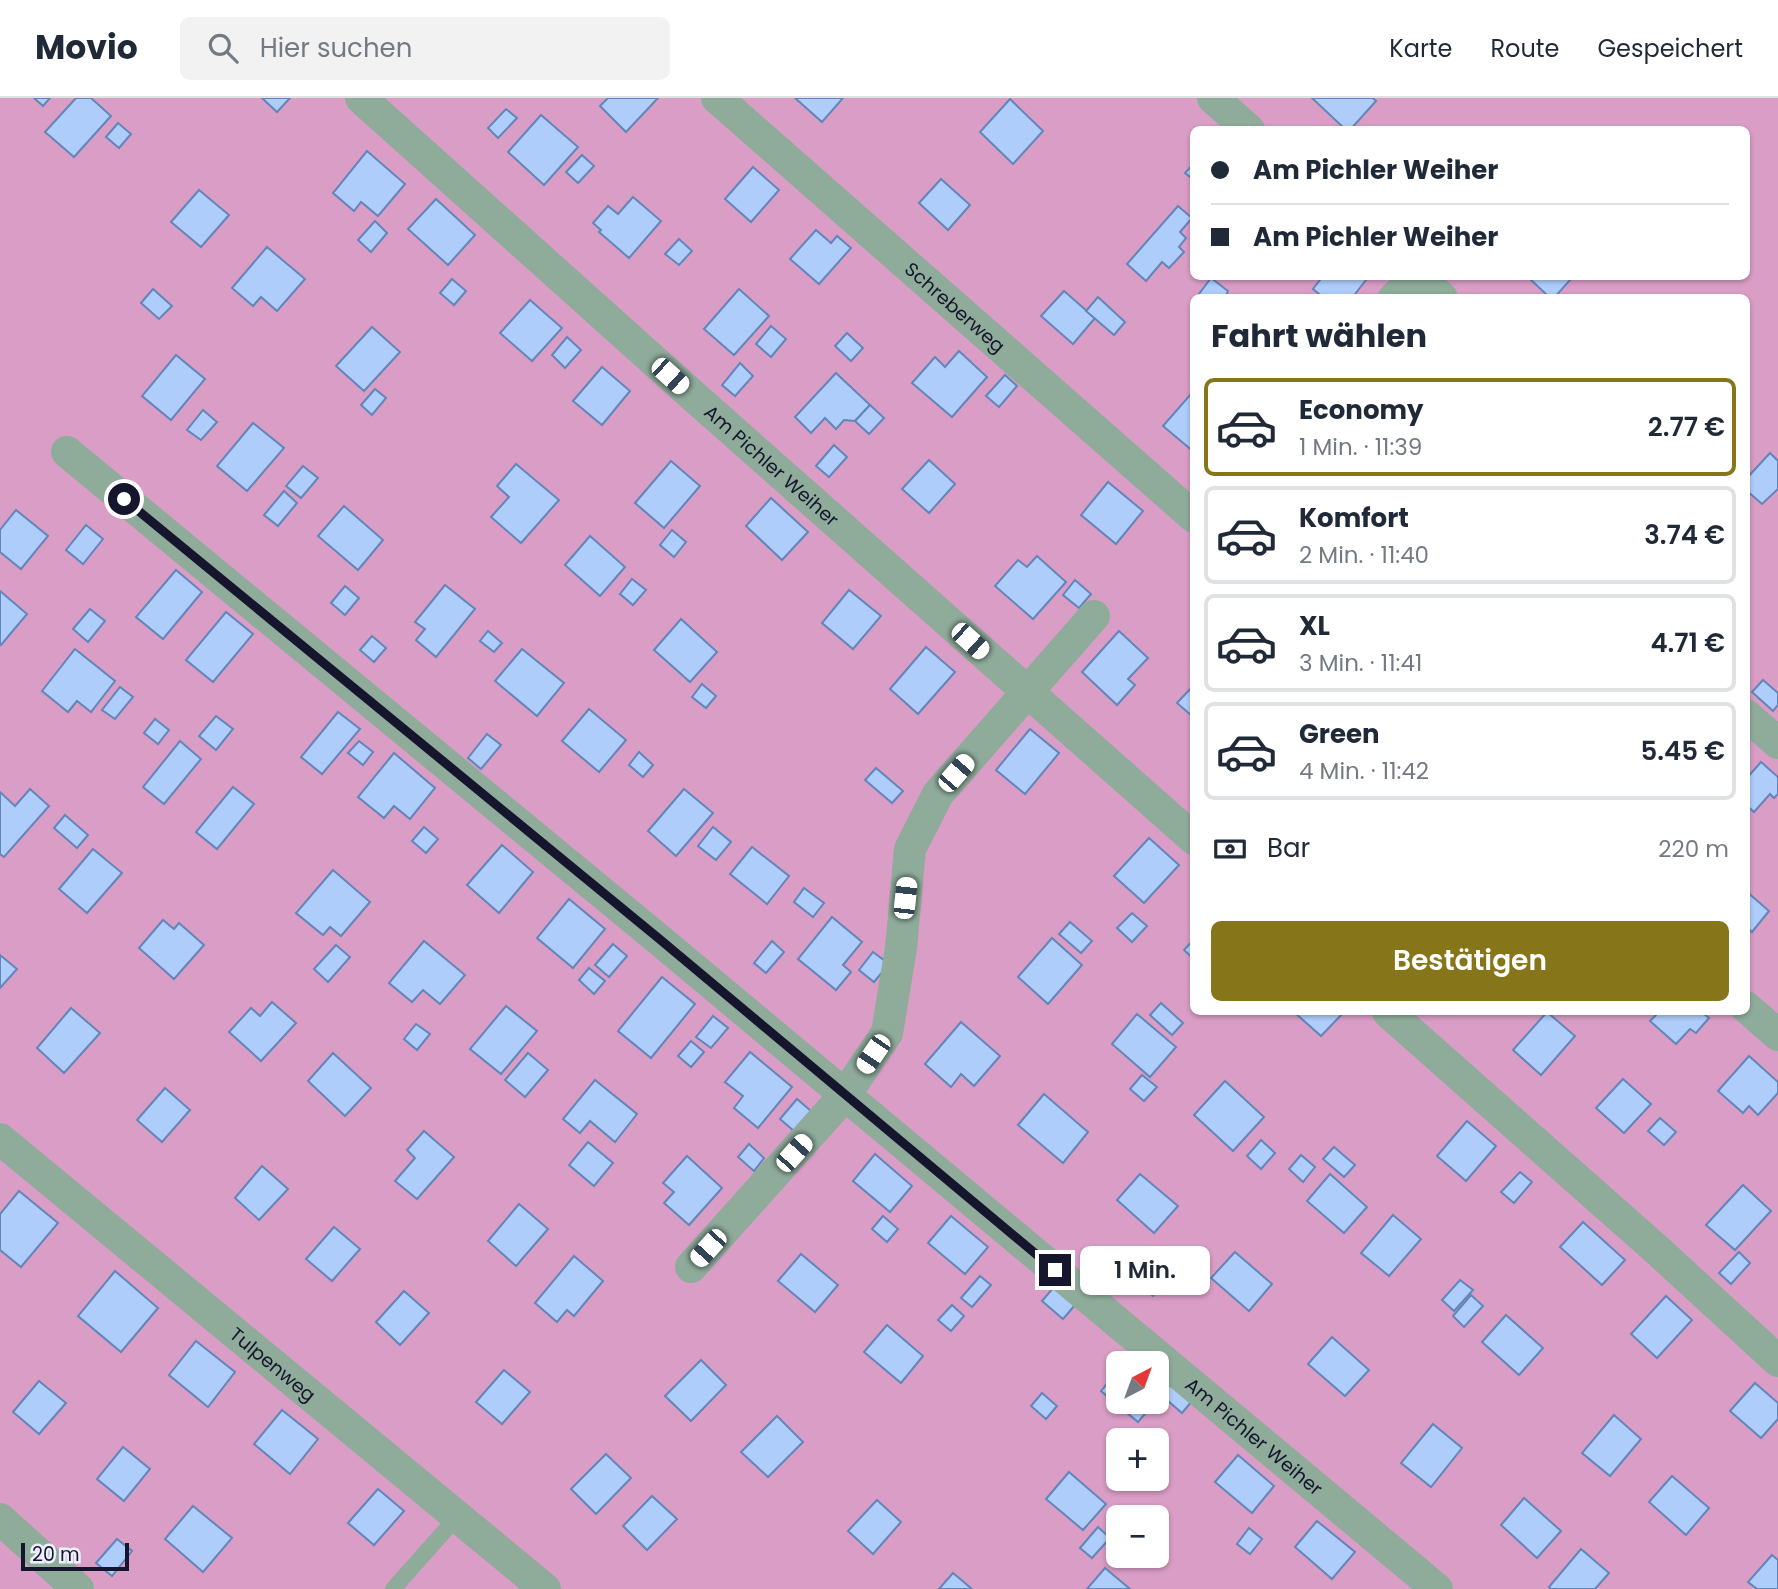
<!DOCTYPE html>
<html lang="de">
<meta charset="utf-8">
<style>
body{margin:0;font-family:Poppins,sans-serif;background:#f2f2f3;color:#1f2937;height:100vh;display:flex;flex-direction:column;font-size:26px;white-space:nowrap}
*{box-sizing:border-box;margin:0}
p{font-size:23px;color:#747a83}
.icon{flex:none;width:38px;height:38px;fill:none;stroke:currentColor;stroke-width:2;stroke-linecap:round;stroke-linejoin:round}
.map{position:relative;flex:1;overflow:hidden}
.panel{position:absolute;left:1190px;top:196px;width:560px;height:721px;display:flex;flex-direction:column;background:#fff;border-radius:10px;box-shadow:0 2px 5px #0004}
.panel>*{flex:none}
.banner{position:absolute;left:1190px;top:28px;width:560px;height:154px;border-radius:10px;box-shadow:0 2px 5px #0004;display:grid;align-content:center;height:154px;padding:0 21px;background:#fff}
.needle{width:46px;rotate:41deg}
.buttons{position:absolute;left:1106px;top:1253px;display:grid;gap:14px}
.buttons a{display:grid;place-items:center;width:63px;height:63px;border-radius:10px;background:#fff;box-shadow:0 2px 5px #0004;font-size:35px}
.scale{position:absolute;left:21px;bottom:18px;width:108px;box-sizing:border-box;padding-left:7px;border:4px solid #15162d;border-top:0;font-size:19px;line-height:24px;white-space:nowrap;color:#15162d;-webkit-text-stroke:5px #edeffc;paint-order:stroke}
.end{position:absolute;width:32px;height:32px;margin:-16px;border:9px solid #15162d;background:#fff;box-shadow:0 0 0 4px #fff}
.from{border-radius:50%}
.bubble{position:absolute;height:49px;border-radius:10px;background:#fff;box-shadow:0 2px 5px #0004;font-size:23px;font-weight:600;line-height:49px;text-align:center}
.car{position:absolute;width:21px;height:42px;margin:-21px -10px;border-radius:9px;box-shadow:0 0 5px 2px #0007;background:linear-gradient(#fff 24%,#345 0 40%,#fff 0 76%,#345 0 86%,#fff 0)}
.banner b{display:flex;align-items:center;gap:24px;height:66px;font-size:26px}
.banner b+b{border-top:2px solid #e0e1e3}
.banner i{width:18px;height:18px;background:#1f2937}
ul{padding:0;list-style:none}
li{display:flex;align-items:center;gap:21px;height:98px;margin:0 14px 10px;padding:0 7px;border:4px solid #e0e1e3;border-radius:10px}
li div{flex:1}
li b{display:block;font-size:26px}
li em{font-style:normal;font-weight:600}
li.active{border-color:#867619}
li>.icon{width:63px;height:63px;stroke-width:1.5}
h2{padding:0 21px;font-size:32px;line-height:84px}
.pay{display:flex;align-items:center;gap:18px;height:77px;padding:0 21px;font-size:26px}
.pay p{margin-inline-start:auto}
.action{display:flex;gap:14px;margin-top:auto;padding:14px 21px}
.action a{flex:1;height:80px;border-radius:10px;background:#867619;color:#fff;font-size:28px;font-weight:600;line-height:80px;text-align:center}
header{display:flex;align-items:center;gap:42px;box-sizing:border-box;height:98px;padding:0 35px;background:#fff;border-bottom:2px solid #e0e1e3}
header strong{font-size:33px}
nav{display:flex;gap:38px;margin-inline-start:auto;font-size:24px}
.search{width:490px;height:63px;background:#f2f2f3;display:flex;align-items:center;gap:18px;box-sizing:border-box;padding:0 24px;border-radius:10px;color:#747a83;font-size:26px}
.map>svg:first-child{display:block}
.green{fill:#d99dc6;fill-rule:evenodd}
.building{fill:#afcdfb;stroke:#6285ba;stroke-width:2}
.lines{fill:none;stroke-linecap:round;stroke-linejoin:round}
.lane{stroke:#8fac9b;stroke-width:16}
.street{stroke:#8fac9b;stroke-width:32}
.route{stroke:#15162d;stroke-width:9}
.labels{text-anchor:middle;stroke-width:5;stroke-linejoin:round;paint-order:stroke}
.street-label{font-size:19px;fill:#15162d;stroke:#edeffc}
</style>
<header>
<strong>Movio</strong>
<div class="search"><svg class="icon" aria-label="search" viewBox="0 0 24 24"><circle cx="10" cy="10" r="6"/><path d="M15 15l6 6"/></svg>Hier suchen</div>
<nav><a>Karte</a><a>Route</a><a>Gespeichert</a></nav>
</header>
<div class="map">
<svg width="1778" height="1491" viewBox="0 0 1778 1491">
<rect width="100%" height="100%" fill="#dde1fb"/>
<path class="green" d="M0 0H1778V1491H0ZM1194 32H1746V178H1194ZM1194 200H1746V914H1194ZM1118 1265H1157V1304H1118ZM1118 1342H1157V1381H1118ZM1118 1419H1157V1458H1118Z"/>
<g class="building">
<path d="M34 0H50L43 8Z"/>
<path d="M76 0H91L111 18 74 59 45 34Z"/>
<path d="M262 0H290L277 14Z"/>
<path d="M608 0H658L626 34 600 8Z"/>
<path d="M795 0H843L822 24Z"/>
<path d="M1312 0H1373L1376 3 1350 32H1346Z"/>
<path d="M1010 1 1043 33 1013 66 980 34Z"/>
<path d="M506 11 517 20 498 40 488 30Z"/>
<path d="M541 17 578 49 544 87 508 54Z"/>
<path d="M118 25 131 36 119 50 106 39Z"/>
<path d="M367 53 405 86 378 118 361 104 354 113 333 95Z"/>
<path d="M582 57 594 68 578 85 566 74Z"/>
<path d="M1194 65V82L1185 75Z"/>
<path d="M753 69 779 92 751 124 725 101Z"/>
<path d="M941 81 970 107 948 132 919 105Z"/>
<path d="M199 92 229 117 201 149 171 124Z"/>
<path d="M633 99 661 123 629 160 599 134 601 132 593 125 608 108 618 116Z"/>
<path d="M436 101 475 137 448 167 408 131Z"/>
<path d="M1178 108 1192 120 1180 134 1186 140 1179 149 1184 154 1169 170 1162 164 1146 183 1127 166Z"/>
<path d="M375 123 387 135 371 154 358 142Z"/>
<path d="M816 132 831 145 837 138 851 150 819 186 790 161Z"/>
<path d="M679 141 692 153 679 167 665 156Z"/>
<path d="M267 149 305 181 277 213 261 199 253 208 232 190Z"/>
<path d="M1323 178H1369L1352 200H1324L1313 191Z"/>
<path d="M1527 178H1569L1571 181 1554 200H1550Z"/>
<path d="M1211 180 1228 193 1225 200H1196Z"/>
<path d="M452 181 466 193 454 207 440 195Z"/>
<path d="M153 191 172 208 159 221 141 205Z"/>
<path d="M739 191 769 218 734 257 704 231Z"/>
<path d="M1064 193 1095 220 1073 246 1041 218Z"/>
<path d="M1098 199 1125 224 1114 237 1086 213Z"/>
<path d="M530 202 562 230 532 263 500 235Z"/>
<path d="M771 228 786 241 771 259 756 246Z"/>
<path d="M372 229 400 254 364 293 336 268Z"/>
<path d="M847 235 863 250 851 263 835 248Z"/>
<path d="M567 239 581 252 565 270 552 257Z"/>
<path d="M959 253 987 279 952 319 912 285 935 259 945 269Z"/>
<path d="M176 257 205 281 171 322 142 298Z"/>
<path d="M740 265 753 278 735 298 722 287Z"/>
<path d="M602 269 630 293 602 327 573 303Z"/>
<path d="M836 275 870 307 855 323 844 322 836 331 825 320 811 335 795 319Z"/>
<path d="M1005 277 1017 288 999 309 986 298Z"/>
<path d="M375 291 386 300 372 317 361 307Z"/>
<path d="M1190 297 1194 300V354L1163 328Z"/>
<path d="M870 307 884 320 869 336 855 323Z"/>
<path d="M203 312 217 324 201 342 187 332Z"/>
<path d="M253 325 284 350 247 393 217 368Z"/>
<path d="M834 347 847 359 829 379 816 368Z"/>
<path d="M1770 355 1778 363V391L1762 406 1746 392V381Z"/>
<path d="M929 362 955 386 929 415 902 391Z"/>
<path d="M671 363 700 388 664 430 635 405Z"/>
<path d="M516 366 559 402 521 445 491 419 509 399 497 388Z"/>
<path d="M303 368 318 380 301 400 286 388Z"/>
<path d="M1108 384 1143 413 1116 446 1081 417Z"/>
<path d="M284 393 297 405 278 428 264 417Z"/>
<path d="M771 400 808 434 782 462 746 428Z"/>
<path d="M344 408 383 442 358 472 318 438Z"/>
<path d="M16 412 48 438 21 471 0 454V432Z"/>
<path d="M86 427 103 441 83 466 66 452Z"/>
<path d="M672 432 686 444 674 459 660 447Z"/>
<path d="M590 438 625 469 600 498 565 467Z"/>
<path d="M1037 458 1066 484 1033 521 995 488 1018 462 1027 469Z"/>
<path d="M176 472 202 494 163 541 136 519Z"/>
<path d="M632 481 646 492 633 507 620 496Z"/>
<path d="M1075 482 1091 496 1079 510 1063 497Z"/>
<path d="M445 487 475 511 436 559 416 542 425 531 415 524Z"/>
<path d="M345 488 359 500 345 517 331 505Z"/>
<path d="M849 492 881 518 853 551 822 525Z"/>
<path d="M0 493 27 516 1 547 0 546Z"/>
<path d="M90 511 105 523 88 544 73 531Z"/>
<path d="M226 514 253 536 213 584 186 562Z"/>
<path d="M681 521 717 554 690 584 654 552Z"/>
<path d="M488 533 502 545 494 554 480 543Z"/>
<path d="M1119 533 1148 560 1128 581 1135 587 1117 607 1082 574Z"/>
<path d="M372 538 386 550 374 564 360 552Z"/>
<path d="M926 549 955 574 918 616 890 591Z"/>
<path d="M75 551 115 583 91 614 77 603 68 614 42 593Z"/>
<path d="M522 551 564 585 537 618 495 583Z"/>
<path d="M1763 582 1778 595V607L1773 613 1752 594Z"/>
<path d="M702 586 716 598 706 610 692 599Z"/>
<path d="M1193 588 1194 616 1192 618 1177 605Z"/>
<path d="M120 589 133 599 115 621 102 612Z"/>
<path d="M589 611 626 642 599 674 562 643Z"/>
<path d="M338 614 360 631 322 676 301 659Z"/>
<path d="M216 618 233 631 216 652 199 638Z"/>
<path d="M155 621 169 632 158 646 144 635Z"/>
<path d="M1030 631 1059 655 1025 696 996 672Z"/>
<path d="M487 636 501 647 481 671 468 660Z"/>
<path d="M180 643 201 661 164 706 143 689Z"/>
<path d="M359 643 373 654 363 667 348 655Z"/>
<path d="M639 654 653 667 643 679 629 667Z"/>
<path d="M394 655 435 690 410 721 394 708 384 720 358 699Z"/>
<path d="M1761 664 1778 679V696L1774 700 1770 696 1754 714 1746 707V681Z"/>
<path d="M876 670 903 693 892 705 865 682Z"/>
<path d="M233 689 254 706 217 751 196 734Z"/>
<path d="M30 691 49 708 4 759 0 756V694L15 708Z"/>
<path d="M684 691 713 715 676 758 648 733Z"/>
<path d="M65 717 88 737 77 750 54 730Z"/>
<path d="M424 729 438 741 426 755 412 743Z"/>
<path d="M713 729 731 744 716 762 698 748Z"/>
<path d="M1149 740 1179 767 1144 805 1114 778Z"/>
<path d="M502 747 533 774 499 815 467 787Z"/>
<path d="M752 749 789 778 767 806 730 776Z"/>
<path d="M93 751 122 775 87 815 59 791Z"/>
<path d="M333 772 370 804 341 838 330 829 323 837 296 815Z"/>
<path d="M804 790 824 805 813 819 794 804Z"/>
<path d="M1746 793 1769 813 1752 834 1746 829Z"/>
<path d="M569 801 605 831 573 870 537 840Z"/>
<path d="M1132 815 1147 828 1132 844 1117 830Z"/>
<path d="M832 819 862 844 843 867 851 874 836 892 798 861Z"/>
<path d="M163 822 174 831 179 825 204 847 174 881 139 850Z"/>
<path d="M1070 824 1092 843 1081 855 1059 836Z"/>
<path d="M1052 840 1082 867 1048 906 1018 879Z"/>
<path d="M1194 841V861L1184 852Z"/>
<path d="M424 843 465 877 440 906 423 892 412 904 389 885Z"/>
<path d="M772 843 784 854 766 875 754 865Z"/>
<path d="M613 846 627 858 609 879 595 867Z"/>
<path d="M336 847 350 859 328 884 314 871Z"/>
<path d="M873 854 889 866 874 884 859 872Z"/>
<path d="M0 857 17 871 0 890Z"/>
<path d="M589 870 605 883 594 896 579 882Z"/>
<path d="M662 879 695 906 651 960 618 933Z"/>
<path d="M272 904 296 925 261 963 229 934 251 910 260 918Z"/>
<path d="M1161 905 1183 925 1172 937 1150 917Z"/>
<path d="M506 908 537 933 501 976 470 951Z"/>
<path d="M71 910 100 935 64 975 37 950Z"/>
<path d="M1294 914H1344L1321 938Z"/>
<path d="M1547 914 1575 938 1541 977 1513 952Z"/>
<path d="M1659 914H1702L1709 920 1696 935 1690 931 1676 946 1650 923Z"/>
<path d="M1137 916 1176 949 1150 979 1112 946Z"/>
<path d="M713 918 728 930 711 950 696 939Z"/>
<path d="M961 924 1000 958 974 988 961 976 951 989 925 966Z"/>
<path d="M416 926 430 936 417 952 404 941Z"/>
<path d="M691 943 704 954 691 969 678 958Z"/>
<path d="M750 954 792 989 758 1030 734 1010 743 998 725 984Z"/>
<path d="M333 955 371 990 345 1018 308 983Z"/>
<path d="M528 955 548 972 525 999 505 982Z"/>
<path d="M1749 958 1778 984V995L1758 1017 1749 1008 1743 1015 1718 993Z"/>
<path d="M1142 977 1157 989 1144 1003 1130 991Z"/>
<path d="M1623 981 1651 1006 1624 1035 1596 1010Z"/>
<path d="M595 982 637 1016 615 1044 590 1023 580 1035 563 1021Z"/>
<path d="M1225 983 1264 1019 1233 1053 1194 1017Z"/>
<path d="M165 990 190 1012 162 1044 137 1022Z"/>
<path d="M1044 996 1088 1034 1063 1065 1018 1027Z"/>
<path d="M797 1001 811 1013 794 1033 780 1021Z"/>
<path d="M1660 1020 1676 1034 1664 1047 1648 1033Z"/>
<path d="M1467 1023 1496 1048 1466 1083 1437 1058Z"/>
<path d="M424 1033 454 1059 417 1101 395 1083 415 1060 407 1052Z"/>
<path d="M1261 1042 1275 1055 1261 1071 1247 1058Z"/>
<path d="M588 1044 613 1065 594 1088 569 1067Z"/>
<path d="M749 1046 764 1060 754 1073 738 1059Z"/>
<path d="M1334 1049 1355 1067 1344 1079 1323 1061Z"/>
<path d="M875 1056 912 1088 890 1114 853 1083Z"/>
<path d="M1301 1057 1315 1069 1303 1084 1289 1071Z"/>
<path d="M687 1058 722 1090 689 1127 664 1105 674 1094 663 1085Z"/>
<path d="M262 1068 288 1091 259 1122 235 1100Z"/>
<path d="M1520 1074 1532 1084 1514 1105 1501 1094Z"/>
<path d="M1140 1076 1178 1108 1154 1135 1117 1102Z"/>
<path d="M1330 1076 1367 1109 1344 1135 1307 1103Z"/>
<path d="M1743 1087 1771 1113 1735 1152 1706 1127Z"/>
<path d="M19 1093 58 1125 21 1169 0 1152V1116Z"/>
<path d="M519 1106 548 1131 516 1168 488 1143Z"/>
<path d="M1393 1117 1421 1141 1389 1178 1361 1155Z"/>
<path d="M883 1118 898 1131 887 1144 872 1131Z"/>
<path d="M951 1118 988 1149 965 1176 928 1145Z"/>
<path d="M1583 1124 1625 1162 1602 1187 1560 1149Z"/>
<path d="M334 1129 360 1151 332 1183 306 1161Z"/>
<path d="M1235 1154 1272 1186 1249 1213 1211 1180Z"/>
<path d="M1739 1154 1750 1165 1731 1186 1719 1175Z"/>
<path d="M801 1156 838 1187 815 1214 778 1183Z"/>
<path d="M574 1158 603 1183 574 1218 567 1212 557 1224 535 1205Z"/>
<path d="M1158 1167 1171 1177 1153 1198 1140 1188Z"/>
<path d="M115 1173 158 1210 121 1254 78 1218Z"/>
<path d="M980 1178 991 1187 972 1209 961 1200Z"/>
<path d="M1460 1182 1473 1192 1454 1213 1442 1202Z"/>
<path d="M1054 1189 1075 1207 1063 1221 1042 1203Z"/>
<path d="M404 1193 429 1215 400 1247 376 1224Z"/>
<path d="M1471 1197 1483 1208 1464 1229 1453 1218Z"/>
<path d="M1666 1198 1692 1222 1657 1260 1631 1236Z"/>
<path d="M952 1207 964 1218 951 1233 938 1222Z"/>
<path d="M1506 1217 1543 1250 1519 1277 1482 1244Z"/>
<path d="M887 1227 923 1258 901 1285 864 1254Z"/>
<path d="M1332 1239 1369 1272 1345 1298 1308 1266Z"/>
<path d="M196 1243 235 1274 208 1309 169 1277Z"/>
<path d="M701 1262 726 1287 691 1323 665 1298Z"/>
<path d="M504 1272 530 1294 502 1326 476 1304Z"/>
<path d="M1118 1272V1304H1155L1138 1324 1101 1293Z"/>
<path d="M39 1283 66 1305 39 1336 13 1314Z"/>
<path d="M1172 1285 1192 1303 1182 1315 1161 1297Z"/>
<path d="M1755 1285 1778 1305V1321L1761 1340 1730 1313Z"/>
<path d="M1042 1295 1057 1308 1046 1321 1031 1308Z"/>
<path d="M282 1312 318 1341 290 1376 254 1346Z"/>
<path d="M1614 1317 1641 1341 1610 1378 1582 1355Z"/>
<path d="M777 1318 803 1344 768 1379 741 1354Z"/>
<path d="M1433 1326 1462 1350 1431 1389 1401 1365Z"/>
<path d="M123 1349 150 1371 124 1403 97 1381Z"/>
<path d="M606 1356 631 1380 596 1416 571 1391Z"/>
<path d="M1238 1357 1274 1388 1252 1415 1215 1384Z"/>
<path d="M1069 1374 1106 1406 1083 1432 1046 1401Z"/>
<path d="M1672 1378 1709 1410 1686 1437 1649 1404Z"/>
<path d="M378 1391 404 1413 374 1447 348 1425Z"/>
<path d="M652 1398 677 1421 647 1452 623 1428Z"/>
<path d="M1524 1400 1561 1433 1537 1460 1501 1427Z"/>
<path d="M877 1402 901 1424 873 1456 848 1433Z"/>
<path d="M193 1408 232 1440 203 1474 165 1441Z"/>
<path d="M1317 1423 1355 1454 1332 1481 1295 1449Z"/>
<path d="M1098 1429 1110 1440 1092 1460 1080 1450Z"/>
<path d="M1249 1430 1262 1441 1250 1456 1237 1446Z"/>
<path d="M117 1441 132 1453 112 1478 96 1465Z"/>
<path d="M1581 1451 1609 1475 1595 1491H1551L1549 1489Z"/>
<path d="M1772 1457 1778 1462V1491H1757L1748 1484Z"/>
<path d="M1105 1470 1130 1491H1087Z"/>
<path d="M953 1475 972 1491H939Z"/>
</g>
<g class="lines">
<path class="lane" d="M393 1491 457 1419"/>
<g class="street">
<path id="s1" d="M361 0 691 296 1194 741"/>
<path id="s2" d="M717 0 1194 419"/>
<path d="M1213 0 1249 32"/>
<path d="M1418 178 1442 200"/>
<path d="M1394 200 1416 178"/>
<path id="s3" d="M67 354 657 840 1437 1491"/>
<path d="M1746 617 1778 645"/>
<path d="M1746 909 1778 937"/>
<path d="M1388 914 1656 1151 1778 1263"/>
<path id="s4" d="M0 1041 545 1491"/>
<path d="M691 1169 845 997 887 935 901 850 910 751 938 696 1094 518"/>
<path d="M0 1421 78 1491"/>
</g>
</g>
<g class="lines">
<path class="route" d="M124 401 657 839 1055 1172"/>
</g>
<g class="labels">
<g class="street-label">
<text dy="7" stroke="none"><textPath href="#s2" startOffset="317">Schreberweg</textPath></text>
<text dy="7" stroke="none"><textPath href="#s1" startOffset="551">Am Pichler Weiher</textPath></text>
<text dy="7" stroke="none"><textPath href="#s4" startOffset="354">Tulpenweg</textPath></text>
<text dy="7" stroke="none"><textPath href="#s3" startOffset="1542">Am Pichler Weiher</textPath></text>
</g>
</g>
</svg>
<div class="buttons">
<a><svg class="needle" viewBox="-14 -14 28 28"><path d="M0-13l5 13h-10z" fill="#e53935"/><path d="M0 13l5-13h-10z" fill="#747a83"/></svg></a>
<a>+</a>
<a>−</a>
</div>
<div class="scale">20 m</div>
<i class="end from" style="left:124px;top:401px"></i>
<i class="end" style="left:1055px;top:1172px"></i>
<div class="bubble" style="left:1080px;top:1148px;width:130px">1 Min.</div>
<i class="car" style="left:670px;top:278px;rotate:132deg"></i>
<i class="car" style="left:970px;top:543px;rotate:132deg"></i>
<i class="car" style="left:956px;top:675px;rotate:41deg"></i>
<i class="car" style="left:905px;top:800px;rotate:6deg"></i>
<i class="car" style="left:873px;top:956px;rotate:214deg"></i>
<i class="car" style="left:794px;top:1055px;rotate:42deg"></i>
<i class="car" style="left:708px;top:1150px;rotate:222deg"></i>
<div class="banner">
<b><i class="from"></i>Am Pichler Weiher</b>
<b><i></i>Am Pichler Weiher</b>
</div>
<section class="panel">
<h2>Fahrt wählen</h2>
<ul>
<li class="active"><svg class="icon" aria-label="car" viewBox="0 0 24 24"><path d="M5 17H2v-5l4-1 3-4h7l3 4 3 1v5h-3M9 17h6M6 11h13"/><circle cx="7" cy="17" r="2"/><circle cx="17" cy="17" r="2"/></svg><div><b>Economy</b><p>1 Min. · 11:39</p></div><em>2.77 €</em></li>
<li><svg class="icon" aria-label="car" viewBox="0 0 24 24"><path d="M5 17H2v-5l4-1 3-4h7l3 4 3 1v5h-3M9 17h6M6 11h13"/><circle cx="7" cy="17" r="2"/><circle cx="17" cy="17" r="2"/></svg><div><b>Komfort</b><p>2 Min. · 11:40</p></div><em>3.74 €</em></li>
<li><svg class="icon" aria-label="car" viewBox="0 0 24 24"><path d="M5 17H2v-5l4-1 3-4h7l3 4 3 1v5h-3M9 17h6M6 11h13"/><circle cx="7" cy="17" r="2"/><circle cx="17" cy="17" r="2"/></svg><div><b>XL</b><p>3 Min. · 11:41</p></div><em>4.71 €</em></li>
<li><svg class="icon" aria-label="car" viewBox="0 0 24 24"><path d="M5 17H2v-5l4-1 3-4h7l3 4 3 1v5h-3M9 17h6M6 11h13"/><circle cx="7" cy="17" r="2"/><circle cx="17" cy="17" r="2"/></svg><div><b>Green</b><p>4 Min. · 11:42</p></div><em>5.45 €</em></li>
</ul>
<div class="pay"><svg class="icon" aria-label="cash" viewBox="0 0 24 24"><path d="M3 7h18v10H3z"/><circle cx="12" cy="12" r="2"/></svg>Bar<p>220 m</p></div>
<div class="action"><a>Bestätigen</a></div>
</section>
</div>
